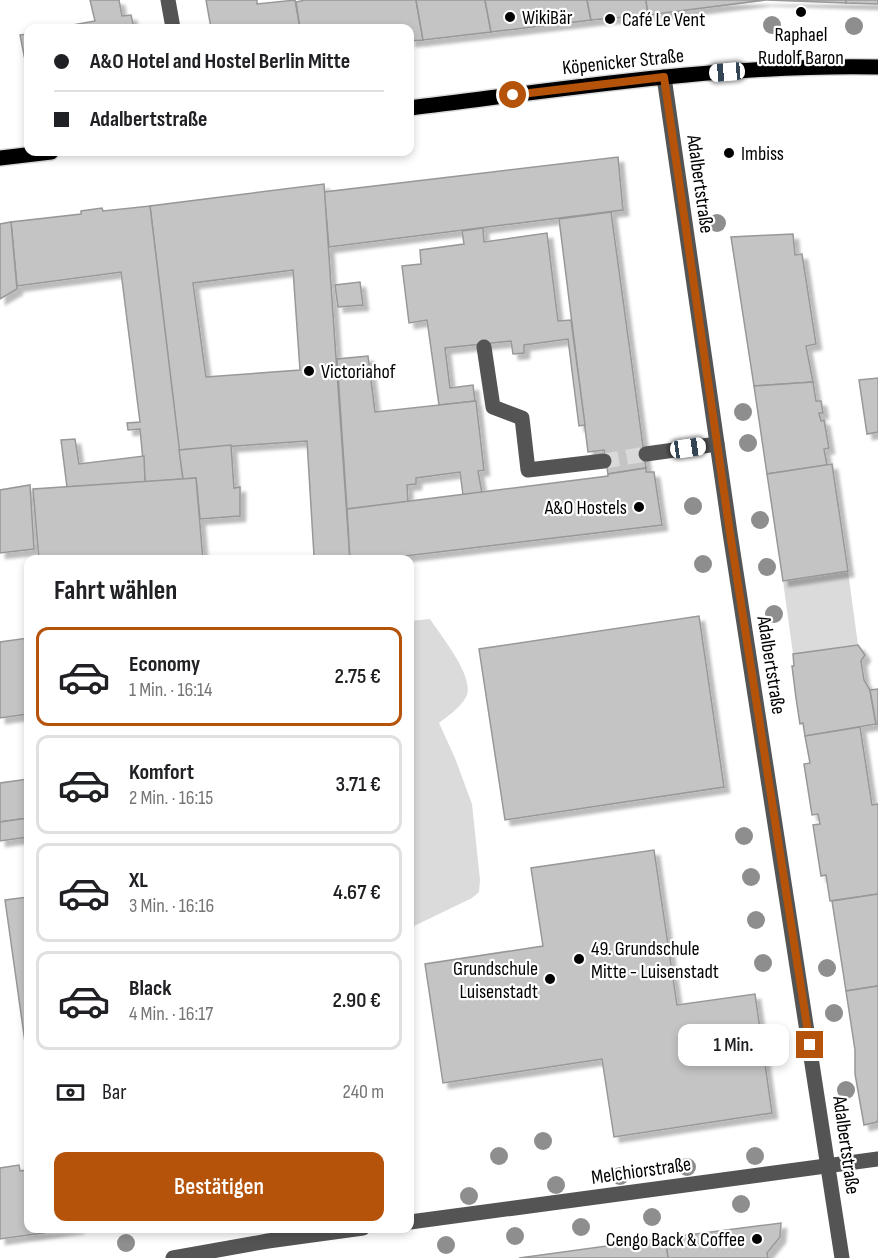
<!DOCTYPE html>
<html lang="de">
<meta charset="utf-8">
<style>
body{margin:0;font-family:"Sofia Sans Condensed",sans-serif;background:#f2f2f2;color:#202124;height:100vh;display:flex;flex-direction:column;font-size:22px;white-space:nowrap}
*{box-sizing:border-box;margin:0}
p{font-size:20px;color:#757577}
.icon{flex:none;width:33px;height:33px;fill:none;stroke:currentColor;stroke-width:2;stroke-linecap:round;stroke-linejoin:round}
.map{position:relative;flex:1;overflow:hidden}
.drawer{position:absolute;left:24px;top:555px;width:390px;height:678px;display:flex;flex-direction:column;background:#fff;border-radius:12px;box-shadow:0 3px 9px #0003}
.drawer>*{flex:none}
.hud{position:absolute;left:24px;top:24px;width:390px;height:132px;border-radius:12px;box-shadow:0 3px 9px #0003;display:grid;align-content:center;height:132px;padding:0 30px;background:#fff}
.end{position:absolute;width:27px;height:27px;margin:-14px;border:8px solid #b45309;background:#fff;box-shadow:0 0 0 3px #fff}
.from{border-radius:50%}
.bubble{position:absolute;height:42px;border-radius:12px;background:#fff;box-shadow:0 3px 9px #0003;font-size:20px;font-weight:600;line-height:42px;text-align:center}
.car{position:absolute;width:18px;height:36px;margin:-18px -9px;border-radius:8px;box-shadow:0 0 4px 2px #0007;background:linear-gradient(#fff 24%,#345 0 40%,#fff 0 76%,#345 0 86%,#fff 0)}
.hud b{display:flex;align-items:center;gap:21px;height:57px;font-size:22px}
.hud b+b{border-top:2px solid #e0e0e0}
.hud i{width:15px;height:15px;background:#202124}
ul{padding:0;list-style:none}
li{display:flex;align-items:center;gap:18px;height:99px;margin:0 12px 9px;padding:0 18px;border:3px solid #e0e0e0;border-radius:12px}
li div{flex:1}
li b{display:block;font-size:22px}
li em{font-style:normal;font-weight:600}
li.active{border-color:#b45309}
li>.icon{width:54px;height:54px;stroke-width:1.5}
h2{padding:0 30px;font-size:27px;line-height:72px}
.pay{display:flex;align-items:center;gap:15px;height:66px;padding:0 30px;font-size:22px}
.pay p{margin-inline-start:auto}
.primary-button{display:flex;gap:12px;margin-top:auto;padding:12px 30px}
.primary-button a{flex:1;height:69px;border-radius:12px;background:#b45309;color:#fff;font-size:24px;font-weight:600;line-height:69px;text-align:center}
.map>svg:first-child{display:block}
.green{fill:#dbdbdb}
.building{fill:#c4c4c4;stroke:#989898;stroke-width:1.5;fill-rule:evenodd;filter:url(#shadow)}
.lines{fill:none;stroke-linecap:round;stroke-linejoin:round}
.minor-tunnel{stroke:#d9d9d9;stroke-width:15;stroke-dasharray:15 8;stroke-linecap:butt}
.major-casing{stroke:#dbdbdb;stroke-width:18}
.minor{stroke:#545454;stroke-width:15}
.major{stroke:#000;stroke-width:15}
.tree{fill:#8e8e8e}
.route{stroke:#b45309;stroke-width:8}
.poi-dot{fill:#000;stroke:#fff;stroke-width:2}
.labels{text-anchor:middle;stroke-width:4.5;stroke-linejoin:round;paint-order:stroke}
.poi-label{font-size:20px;fill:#000;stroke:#fff;text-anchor:start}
.street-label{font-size:20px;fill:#000;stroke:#fff}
</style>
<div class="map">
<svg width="878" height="1258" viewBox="0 0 878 1258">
<defs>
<filter id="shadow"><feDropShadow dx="5.5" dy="5.5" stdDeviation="1.5" flood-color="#0004"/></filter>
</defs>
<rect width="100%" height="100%" fill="#fff"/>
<g class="green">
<path d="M848 571 858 645 793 654 783 581Z"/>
<path d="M430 619C441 636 476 678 466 697 460 708 448 716 439 723L455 758 472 804 480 880 479 892 472 898 410 928V621Z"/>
</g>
<g class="building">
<path d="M90 0H119L122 16 131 15 134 28H56L95 21Z"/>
<path d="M206 0H257V4L295 0 300 28H211Z"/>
<path d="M305 0H416L423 40 410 41V28H300L296 2Z"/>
<path d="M416 0H485L491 32 423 40Z"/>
<path d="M485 0H587L591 20 491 32Z"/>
<path d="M587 0H646L648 15 591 20Z"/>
<path d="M646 0H766L648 15Z"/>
<path d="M766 0H846V3Z"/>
<path d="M846 0H878V4L846 3Z"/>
<path d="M28 34V75L20 35Z"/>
<path d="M618 157 623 210 329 247 324 192Z"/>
<path d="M324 184 350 560H286L314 556 307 441 179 450 150 206ZM293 270 300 370 206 377 193 283Z"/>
<path d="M150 206 183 479 145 482 140 429 128 430 127 423 140 422 121 272 17 286 11 222 81 214V211L102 208 103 211Z"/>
<path d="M611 212 646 468 608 474 604 450 588 452 559 219Z"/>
<path d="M11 222 17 289 0 299V224Z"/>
<path d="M483 228 484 242 547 233 558 321 571 320 585 425 579 426 568 339 524 345V353L513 354 511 341 445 348 450 388 473 385 475 401 439 405 427 320 409 323 402 266 421 264 420 250 464 244 462 231Z"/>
<path d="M793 234 795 255 802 254 816 344 806 346 813 382 754 386 731 237Z"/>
<path d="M360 282 363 305 338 307 335 285Z"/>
<path d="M368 356 375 412 476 401 484 470 478 471 482 493 463 495 460 472 416 478V484L407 485 408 502 347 509 337 359Z"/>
<path d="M878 378V432L867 434 859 380Z"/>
<path d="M813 382 816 401H821L823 413H819L821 421 824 420 829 448 824 449 827 465 767 474 754 386Z"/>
<path d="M75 439 79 464 144 456 145 482 67 487 61 440Z"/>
<path d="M231 445 234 488 240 487V516L200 519 196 478 183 479 179 450Z"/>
<path d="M832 464 848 571 783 581 767 474Z"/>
<path d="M646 468V472H654L662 525 372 560H350L347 509 608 476V474Z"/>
<path d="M196 478 203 560H39L33 489Z"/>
<path d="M30 485 34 549 0 553V490Z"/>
<path d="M699 616 724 787 505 820 479 649Z"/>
<path d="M28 638V714L0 718V642Z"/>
<path d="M858 645 865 655 861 661 864 680 870 690 876 724 805 736 803 723 800 724 796 698 792 666H794L793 654Z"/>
<path d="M878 689V724H876L870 690Z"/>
<path d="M860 727 872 805 878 804V894L830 901 826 875 821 876 813 825 820 824 818 814 812 815 804 764 810 763 805 736Z"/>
<path d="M28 779V818L0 822V783Z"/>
<path d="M28 818V837L0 841V822Z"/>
<path d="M654 850 677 1005 755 994 772 1113 614 1137 602 1059 443 1083 425 964 543 946 531 868Z"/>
<path d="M878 894V986L846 991 832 901Z"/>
<path d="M28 897V1042H25L5 900Z"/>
<path d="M878 986V1119L877 1122 864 1125 855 1074V1050L846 991Z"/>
<path d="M19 1165 20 1171 28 1170V1228H79L0 1239V1168Z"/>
<path d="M781 1223 780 1237 767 1253 768 1258H668L665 1238Z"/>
<path d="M665 1238 668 1258H519Z"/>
</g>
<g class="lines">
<path class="minor-tunnel" d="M604 461 646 454"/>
<g class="major-casing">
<g id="major">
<path d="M410 108C565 89 721 64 878 67"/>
<path d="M0 158 51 152"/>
</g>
</g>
<g class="minor">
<path d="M168 0 173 28"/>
<path d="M664 77 730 533 842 1258"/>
<path d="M484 347 493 407 522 418 528 470 604 461"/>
<path d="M646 454 717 444"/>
<path d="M410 1222 878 1159"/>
<path d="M173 1258 268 1241 363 1228"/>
</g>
<use href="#major" class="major"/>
</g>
<g class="tree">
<circle cx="772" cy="25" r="9"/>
<circle cx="854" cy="26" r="9"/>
<circle cx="717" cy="223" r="9"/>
<circle cx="743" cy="412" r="9"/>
<circle cx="748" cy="443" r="9"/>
<circle cx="693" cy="506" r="9"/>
<circle cx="760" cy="520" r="9"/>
<circle cx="703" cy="564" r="9"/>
<circle cx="767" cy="567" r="9"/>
<circle cx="774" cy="614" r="9"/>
<circle cx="744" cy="836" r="9"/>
<circle cx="751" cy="877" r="9"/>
<circle cx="756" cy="920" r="9"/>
<circle cx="763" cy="963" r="9"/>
<circle cx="827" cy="968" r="9"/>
<circle cx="834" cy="1013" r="9"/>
<circle cx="846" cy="1090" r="9"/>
<circle cx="543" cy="1141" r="9"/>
<circle cx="499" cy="1156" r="9"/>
<circle cx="755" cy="1156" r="9"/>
<circle cx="687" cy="1167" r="9"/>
<circle cx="620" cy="1176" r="9"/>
<circle cx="556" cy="1185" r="9"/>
<circle cx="469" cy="1196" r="9"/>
<circle cx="741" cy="1204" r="9"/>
<circle cx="652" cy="1217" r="9"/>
<circle cx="581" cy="1227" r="9"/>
<circle cx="515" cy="1236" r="9"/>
<circle cx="126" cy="1243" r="9"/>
<circle cx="446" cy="1245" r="9"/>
</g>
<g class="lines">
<path class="route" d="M513 95 664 77 730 533 810 1045"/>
</g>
<g class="poi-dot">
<circle cx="801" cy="12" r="6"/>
<circle cx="510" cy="17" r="6"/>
<circle cx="610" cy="19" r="6"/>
<circle cx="729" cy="153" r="6"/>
<circle cx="309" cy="371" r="6"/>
<circle cx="639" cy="507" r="6"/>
<circle cx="579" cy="959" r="6"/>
<circle cx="550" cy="979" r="6"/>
<circle cx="757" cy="1239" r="6"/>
</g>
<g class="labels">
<g class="poi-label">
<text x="522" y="24">WikiBär</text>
<text x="622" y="26">Café Le Vent</text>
<text x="801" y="41" text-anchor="middle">Raphael<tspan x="801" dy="23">Rudolf Baron</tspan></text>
<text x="741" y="160">Imbiss</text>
<text x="321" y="378">Victoriahof</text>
<text x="627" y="514" text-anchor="end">A&amp;O Hostels</text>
<text x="591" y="955">49. Grundschule<tspan x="591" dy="23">Mitte - Luisenstadt</tspan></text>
<text x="538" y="975" text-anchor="end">Grundschule<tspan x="538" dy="23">Luisenstadt</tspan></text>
<text x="745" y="1246" text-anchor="end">Cengo Back &amp; Coffee</text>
</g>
<g class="street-label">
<text transform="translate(623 61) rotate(-6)" y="7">Köpenicker Straße</text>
<text transform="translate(701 184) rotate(82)" y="7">Adalbertstraße</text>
<text transform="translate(772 665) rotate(81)" y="7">Adalbertstraße</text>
<text transform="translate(847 1145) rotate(82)" y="7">Adalbertstraße</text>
<text transform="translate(641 1170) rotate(-8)" y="7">Melchiorstraße</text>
</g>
</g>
</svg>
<i class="end from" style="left:513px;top:95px"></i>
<i class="end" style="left:810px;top:1045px"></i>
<div class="bubble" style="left:678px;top:1024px;width:111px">1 Min.</div>
<i class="car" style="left:727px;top:72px;rotate:265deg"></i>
<i class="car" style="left:688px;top:448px;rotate:82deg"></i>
<div class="hud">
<b><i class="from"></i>A&amp;O Hotel and Hostel Berlin Mitte</b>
<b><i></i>Adalbertstraße</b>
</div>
<section class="drawer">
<h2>Fahrt wählen</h2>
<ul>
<li class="active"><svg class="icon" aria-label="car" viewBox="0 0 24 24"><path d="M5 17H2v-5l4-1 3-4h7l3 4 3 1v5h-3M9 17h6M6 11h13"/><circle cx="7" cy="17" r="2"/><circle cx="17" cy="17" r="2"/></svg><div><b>Economy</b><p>1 Min. · 16:14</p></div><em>2.75 €</em></li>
<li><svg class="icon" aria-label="car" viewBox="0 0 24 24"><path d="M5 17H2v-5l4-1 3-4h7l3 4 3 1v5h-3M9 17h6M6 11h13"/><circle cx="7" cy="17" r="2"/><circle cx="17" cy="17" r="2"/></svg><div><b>Komfort</b><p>2 Min. · 16:15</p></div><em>3.71 €</em></li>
<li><svg class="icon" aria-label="car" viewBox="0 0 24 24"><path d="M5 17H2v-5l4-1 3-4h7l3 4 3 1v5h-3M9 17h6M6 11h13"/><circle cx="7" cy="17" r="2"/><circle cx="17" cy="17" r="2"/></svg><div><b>XL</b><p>3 Min. · 16:16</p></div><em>4.67 €</em></li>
<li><svg class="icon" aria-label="car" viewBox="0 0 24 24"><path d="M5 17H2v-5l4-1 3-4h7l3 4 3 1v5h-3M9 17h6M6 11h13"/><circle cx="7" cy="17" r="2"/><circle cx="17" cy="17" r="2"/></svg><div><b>Black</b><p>4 Min. · 16:17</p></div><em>2.90 €</em></li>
</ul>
<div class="pay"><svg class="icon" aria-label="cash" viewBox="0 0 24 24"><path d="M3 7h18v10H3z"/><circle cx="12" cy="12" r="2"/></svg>Bar<p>240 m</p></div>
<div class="primary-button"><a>Bestätigen</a></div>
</section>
</div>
